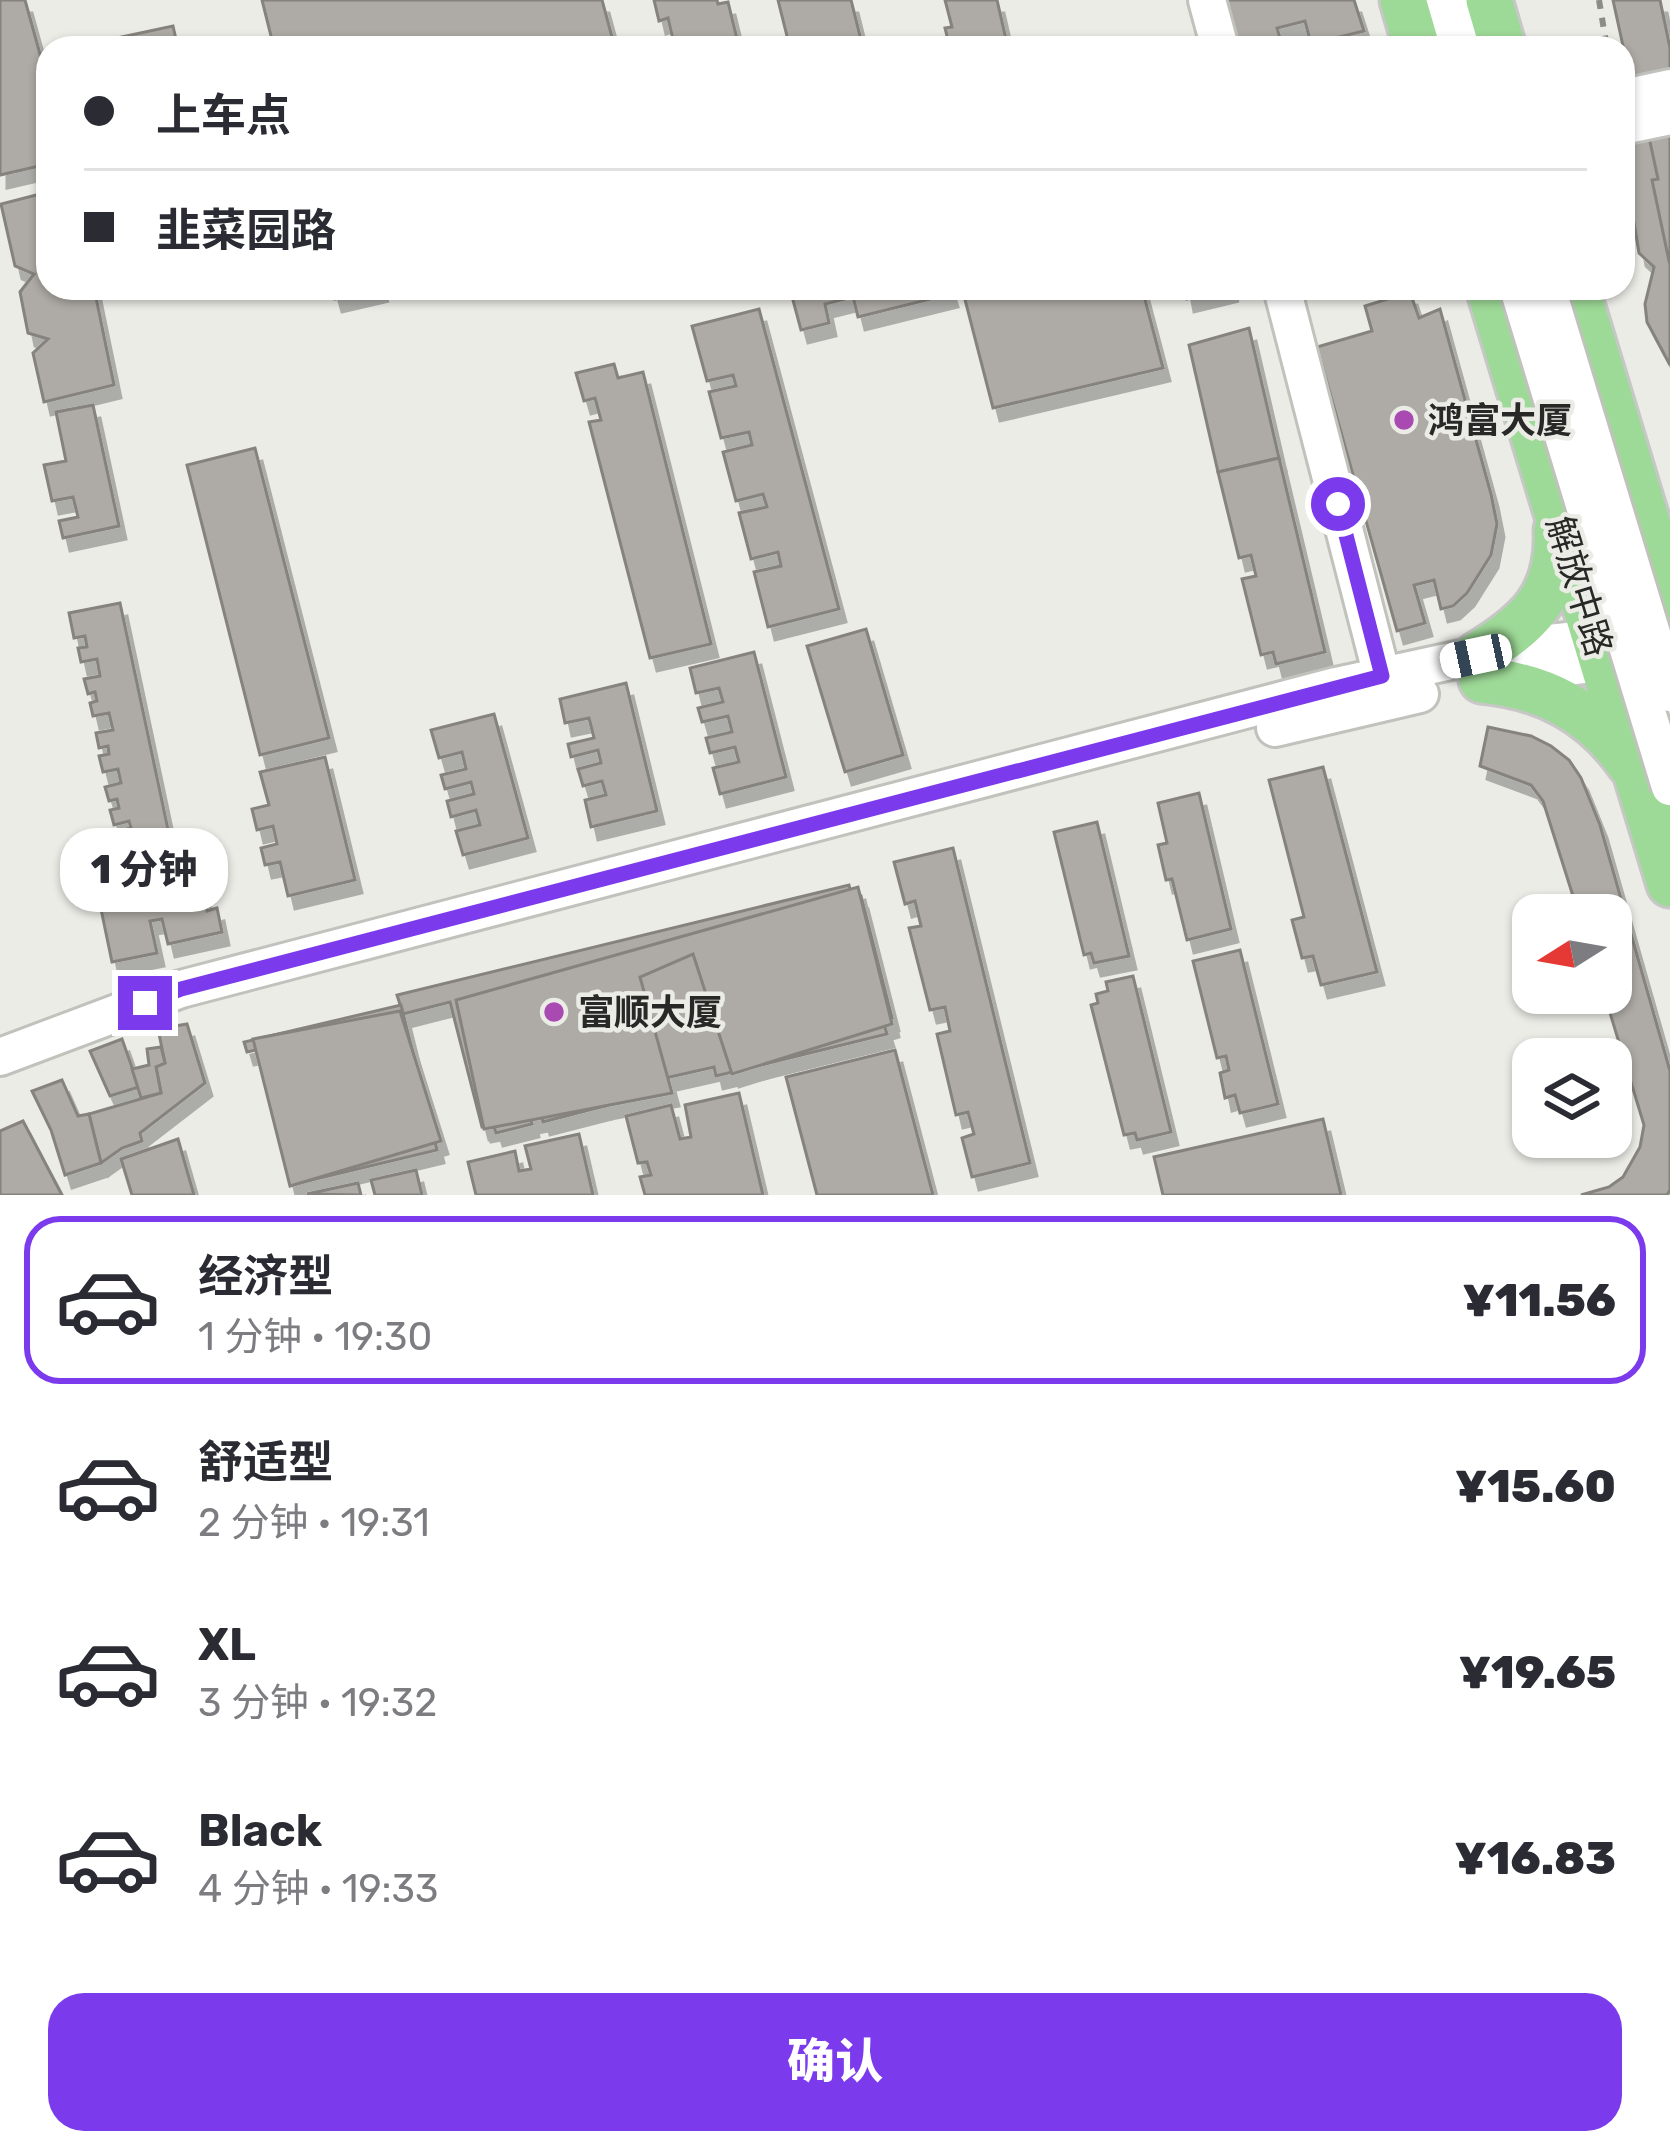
<!DOCTYPE html>
<html lang="zh">
<meta charset="utf-8">
<style>
body{margin:0;font-family:Rubik,"Noto Sans SC",sans-serif;background:#f7f7f7;color:#2b2b33;height:100vh;display:flex;flex-direction:column;font-size:45px;white-space:nowrap}
*{box-sizing:border-box;margin:0}
p{font-size:39px;color:#7c7c81}
.icon{flex:none;width:66px;height:66px;fill:none;stroke:currentColor;stroke-width:2;stroke-linecap:round;stroke-linejoin:round}
.map{position:relative;height:1195px;overflow:hidden}
.details{display:flex;flex-direction:column;background:#fff;flex:1}
.details>*{flex:none}
.banner{position:absolute;left:36px;top:36px;width:1599px;height:264px;border-radius:36px;box-shadow:0 3px 9px #0004;display:grid;align-content:center;height:264px;padding:0 48px;background:#fff}
.needle{width:78px;rotate:259deg}
.fabs{position:absolute;left:1512px;top:894px;display:grid;gap:24px}
.fabs a{display:grid;place-items:center;width:120px;height:120px;border-radius:24px;background:#fff;box-shadow:0 3px 9px #0004;font-size:60px}
.end{position:absolute;width:54px;height:54px;margin:-27px;border:15px solid #7c3aed;background:#fff;box-shadow:0 0 0 6px #fff}
.from{border-radius:50%}
.bubble{position:absolute;height:84px;border-radius:36px;background:#fff;box-shadow:0 3px 9px #0004;font-size:39px;font-weight:800;line-height:84px;text-align:center}
.car{position:absolute;width:36px;height:72px;margin:-36px -18px;border-radius:15px;box-shadow:0 0 9px 3px #0007;background:linear-gradient(#fff 24%,#345 0 40%,#fff 0 76%,#345 0 86%,#fff 0)}
.banner b{display:flex;align-items:center;gap:42px;height:114px;font-size:45px}
.banner b+b{border-top:3px solid #e1e1e2}
.banner i{width:30px;height:30px;background:#2b2b33}
ul{padding:21px 0 0;list-style:none}
li{display:flex;align-items:center;gap:36px;height:168px;margin:0 24px 18px;padding:0 24px;border:6px solid transparent;border-radius:36px}
li div{flex:1}
li b{display:block;font-size:45px}
li em{font-style:normal;font-weight:800}
li.current{border-color:#7c3aed}
li>.icon{width:108px;height:108px;stroke-width:1.5}
.button{display:flex;gap:24px;margin-top:auto;padding:24px 48px}
.button a{flex:1;height:138px;border-radius:36px;background:#7c3aed;color:#fff;font-size:48px;font-weight:800;line-height:138px;text-align:center}
.map>svg:first-child{display:block}
.building{fill:#aeaba6;stroke:#86837e;stroke-width:3;filter:url(#shadow)}
.lines{fill:none;stroke-linecap:round;stroke-linejoin:round}
.minor-casing{stroke:#c1c2bc;stroke-width:42}
.major-casing{stroke:#c7c7c7;stroke-width:51}
.path{stroke:#8b8b87;stroke-width:6;stroke-dasharray:9 9;stroke-linecap:butt}
.minor{stroke:#fff;stroke-width:36}
.major{stroke:#9eda97;stroke-width:45}
.minor-bridge-casing{stroke:#c1c2bc;stroke-width:42;stroke-linecap:butt}
.minor-bridge{stroke:#fff;stroke-width:36}
.route{stroke:#7c3aed;stroke-width:15}
.poi-dot{fill:#a94ab3;stroke:#ebece6;stroke-width:4.5}
.labels{text-anchor:middle;stroke-width:9;stroke-linejoin:round;paint-order:stroke}
.poi-label{font-size:36px;font-weight:bold;fill:#282826;stroke:#ebece6;text-anchor:start}
.street-label{font-size:36px;fill:#282826;stroke:#ebece6}
</style>
<div class="map">
<svg width="1670" height="1195" viewBox="0 0 1670 1195">
<defs>
<filter id="shadow"><feDropShadow dx="7" dy="13" stdDeviation="0" flood-color="#0004"/></filter>
</defs>
<rect width="100%" height="100%" fill="#ebece6"/>
<g class="building">
<path d="M0 0H25L40 54 48 53V164L0 175Z"/>
<path d="M262 0H602L615 48H274Z"/>
<path d="M654 0H717L718 4 728 2 737 39 725 42 726 48H675L668 18 659 21Z"/>
<path d="M778 0H851L863 48H790Z"/>
<path d="M945 0H997L1008 48H950L945 28 952 27Z"/>
<path d="M1225 0H1354L1364 31 1311 44 1305 21 1277 28 1283 48H1238Z"/>
<path d="M1613 0H1660L1670 48V70L1630 78Z"/>
<path d="M173 26 178 48H70Z"/>
<path d="M1670 133V365L1647 322 1645 304 1654 267 1639 253 1624 163 1623 141Z"/>
<path d="M1670 133V260L1669 261 1652 180 1658 179 1649 137Z"/>
<path d="M48 192V288H94L114 385 44 402 33 353 48 339 28 333 20 292 34 274 15 266 1 204Z"/>
<path d="M332 288H382L335 299Z"/>
<path d="M949 288 951 294 858 317 853 297 825 304 829 323 801 330 790 289Z"/>
<path d="M962 288H1142L1163 368 993 408Z"/>
<path d="M1185 288H1232L1187 299Z"/>
<path d="M1410 292 1419 318 1440 309 1491 494 1497 524 1491 555 1467 593 1453 606 1441 609 1434 580 1414 585 1425 623 1397 631 1317 347 1372 331 1365 306Z"/>
<path d="M759 309 839 609 768 627 754 572 781 566 778 552 751 559 739 513 767 507 763 494 736 501 723 452 752 445 749 432 721 438 709 392 736 386 733 375 707 381 692 326Z"/>
<path d="M1249 328 1279 458 1218 472 1189 345Z"/>
<path d="M614 364 618 378 643 372 711 644 650 658 589 422 601 420 595 398 584 401 576 373Z"/>
<path d="M93 405 119 526 63 538 59 521 78 517 73 497 52 501 44 465 66 461 56 412Z"/>
<path d="M255 448 329 738 260 755 187 465Z"/>
<path d="M1279 458 1325 652 1276 664 1273 652 1261 655 1242 579 1256 576 1251 555 1239 558 1218 472Z"/>
<path d="M120 603 170 839 112 851 109 833 131 828 129 821 114 825 110 810 119 808 117 799 109 801 105 787 121 783 118 769 103 772 99 756 109 754 108 746 99 748 96 733 113 730 109 713 93 716 90 703 97 701 95 692 88 694 84 679 100 676 97 659 81 662 78 648 87 647 85 636 74 638 69 613Z"/>
<path d="M866 629 903 755 845 772 807 646Z"/>
<path d="M754 652 786 777 720 794 713 768 739 762 735 747 710 753 706 738 732 732 728 716 702 722 698 708 723 702 719 688 696 693 690 668Z"/>
<path d="M626 683 657 811 591 827 585 800 606 795 602 781 583 786 578 769 601 763 598 750 571 757 568 744 594 738 589 718 565 723 560 699Z"/>
<path d="M494 714 528 838 463 855 456 831 480 825 476 810 451 817 447 801 474 794 471 782 445 789 441 775 466 769 462 752 439 758 431 730Z"/>
<path d="M1488 727 1531 736 1551 746 1569 760 1581 778 1600 825 1670 1071V1190L1667 1195H1581L1609 1187 1623 1177 1640 1147 1644 1125 1604 993H1611V915H1579L1543 801 1531 785 1480 766Z"/>
<path d="M325 757 355 880 288 896 280 862 265 865 261 848 277 844 273 826 257 830 252 809 269 805 260 772Z"/>
<path d="M1323 767 1377 972 1321 985 1313 956 1302 958 1292 920 1304 917 1269 780Z"/>
<path d="M1199 793 1231 929 1187 940 1172 879 1166 880 1158 845 1167 843 1158 803Z"/>
<path d="M1097 822 1129 956 1094 963 1091 953 1084 955 1054 832Z"/>
<path d="M188 843 192 866 198 865 207 911 217 908 222 932 168 944 162 919 150 921 157 953 112 962 90 856 131 847 142 896 154 893 146 852Z"/>
<path d="M953 848 1030 1163 972 1177 962 1138 974 1134 968 1112 956 1115 937 1034 950 1031 945 1007 930 1010 909 928 921 926 915 901 905 904 894 862Z"/>
<path d="M849 885 852 898 861 896 892 1018 883 1021 887 1034 716 1076 714 1067 652 1081 656 1092 615 1101 612 1090 601 1093 605 1106 543 1122 541 1113 530 1115 532 1124 496 1133 493 1124 482 1127 450 1002 403 1014 397 995Z"/>
<path d="M858 887 892 1024 732 1074 693 954 640 977 672 1093 484 1129 456 1000Z"/>
<path d="M1240 950 1278 1104 1240 1113 1235 1095 1225 1098 1220 1073 1229 1070 1226 1056 1217 1058 1193 961Z"/>
<path d="M1133 976 1171 1132 1137 1140 1135 1133 1124 1135 1091 1005 1098 1003 1096 994 1108 991 1106 982Z"/>
<path d="M401 1005 437 1150 295 1184 261 1049 247 1052 244 1042Z"/>
<path d="M400 1011 441 1141 290 1186 253 1039Z"/>
<path d="M187 1024 205 1083 140 1133 142 1141 122 1148 101 1163 89 1114 161 1093 156 1067 165 1063 158 1029Z"/>
<path d="M122 1039 139 1087 110 1096 90 1051Z"/>
<path d="M161 1047 165 1063 156 1067 161 1093 141 1098 132 1069 149 1065 147 1049Z"/>
<path d="M895 1050 933 1195H817L786 1077Z"/>
<path d="M62 1080 78 1116 89 1114 101 1163 65 1175 51 1130 32 1091Z"/>
<path d="M739 1093 763 1195H645L640 1177 651 1175 647 1162 638 1163 626 1116 671 1105 680 1139 691 1137 685 1105Z"/>
<path d="M1323 1119 1341 1195H1163L1154 1157Z"/>
<path d="M23 1121 62 1195H0V1131Z"/>
<path d="M579 1134 593 1195H476L468 1162 515 1151 519 1171 531 1169 525 1146Z"/>
<path d="M178 1139 194 1195H132L121 1159Z"/>
<path d="M416 1170 422 1195H375L371 1180Z"/>
<path d="M358 1183 361 1195 307 1194Z"/>
</g>
<g class="lines">
<g class="minor-casing">
<g id="minor">
<path d="M1207 0 1220 48"/>
<path d="M1432 0 1446 48"/>
<path d="M1461 0 1475 48"/>
<path d="M1623 98 1670 88"/>
<path d="M1623 126 1670 116"/>
<path d="M1282 288 1382 676"/>
<path d="M1491 678 1531 671 1627 660"/>
<path d="M1275 728 1420 694"/>
<path d="M0 1057 181 989 1336 686 1520 646 1670 630"/>
</g>
</g>
<g class="major-casing">
<g id="major">
<path d="M1403 0 1417 48"/>
<path d="M1489 0 1503 48"/>
<path d="M1489 288 1670 884"/>
<path d="M1576 288 1670 598"/>
<path d="M1476 656C1529 624 1560 596 1557 530"/>
<path d="M1482 680C1544 686 1593 711 1630 764"/>
</g>
</g>
<path class="path" d="M1599 0 1607 48"/>
<use href="#minor" class="minor"/>
<use href="#major" class="major"/>
<g class="minor-bridge-casing">
<g id="minor-bridge">
<path d="M1518 288 1670 787"/>
<path d="M1547 288 1670 693"/>
</g>
</g>
<use href="#minor-bridge" class="minor-bridge"/>
</g>
<g class="lines">
<path class="route" d="M145 1003 181 989 1382 676 1338 504"/>
</g>
<g class="poi-dot">
<circle cx="1404" cy="420" r="12"/>
<circle cx="554" cy="1012" r="12"/>
</g>
<g class="labels">
<g class="poi-label">
<text x="1428" y="433">鸿富大厦</text>
<text x="578" y="1025">富顺大厦</text>
</g>
<g class="street-label">
<text transform="translate(1580 586) rotate(73)" y="13">解放中路</text>
</g>
</g>
</svg>
<div class="fabs">
<a><svg class="needle" viewBox="-14 -14 28 28"><path d="M0-13l5 13h-10z" fill="#e53935"/><path d="M0 13l5-13h-10z" fill="#7c7c81"/></svg></a>
<a><svg class="icon" aria-label="layers" viewBox="0 0 24 24"><path d="M12 4l9 5-9 5-9-5zM3 14l9 5 9-5"/></svg></a>
</div>
<i class="end from" style="left:1338px;top:504px"></i>
<i class="end" style="left:145px;top:1003px"></i>
<div class="bubble" style="left:60px;top:828px;width:168px">1 分钟</div>
<i class="car" style="left:1476px;top:656px;rotate:258deg"></i>
<div class="banner">
<b><i class="from"></i>上车点</b>
<b><i></i>韭菜园路</b>
</div>
</div>
<section class="details">
<ul>
<li class="current"><svg class="icon" aria-label="car" viewBox="0 0 24 24"><path d="M5 17H2v-5l4-1 3-4h7l3 4 3 1v5h-3M9 17h6M6 11h13"/><circle cx="7" cy="17" r="2"/><circle cx="17" cy="17" r="2"/></svg><div><b>经济型</b><p>1 分钟 · 19:30</p></div><em>¥11.56</em></li>
<li><svg class="icon" aria-label="car" viewBox="0 0 24 24"><path d="M5 17H2v-5l4-1 3-4h7l3 4 3 1v5h-3M9 17h6M6 11h13"/><circle cx="7" cy="17" r="2"/><circle cx="17" cy="17" r="2"/></svg><div><b>舒适型</b><p>2 分钟 · 19:31</p></div><em>¥15.60</em></li>
<li><svg class="icon" aria-label="car" viewBox="0 0 24 24"><path d="M5 17H2v-5l4-1 3-4h7l3 4 3 1v5h-3M9 17h6M6 11h13"/><circle cx="7" cy="17" r="2"/><circle cx="17" cy="17" r="2"/></svg><div><b>XL</b><p>3 分钟 · 19:32</p></div><em>¥19.65</em></li>
<li><svg class="icon" aria-label="car" viewBox="0 0 24 24"><path d="M5 17H2v-5l4-1 3-4h7l3 4 3 1v5h-3M9 17h6M6 11h13"/><circle cx="7" cy="17" r="2"/><circle cx="17" cy="17" r="2"/></svg><div><b>Black</b><p>4 分钟 · 19:33</p></div><em>¥16.83</em></li>
</ul>
<div class="button"><a>确认</a></div>
</section>
